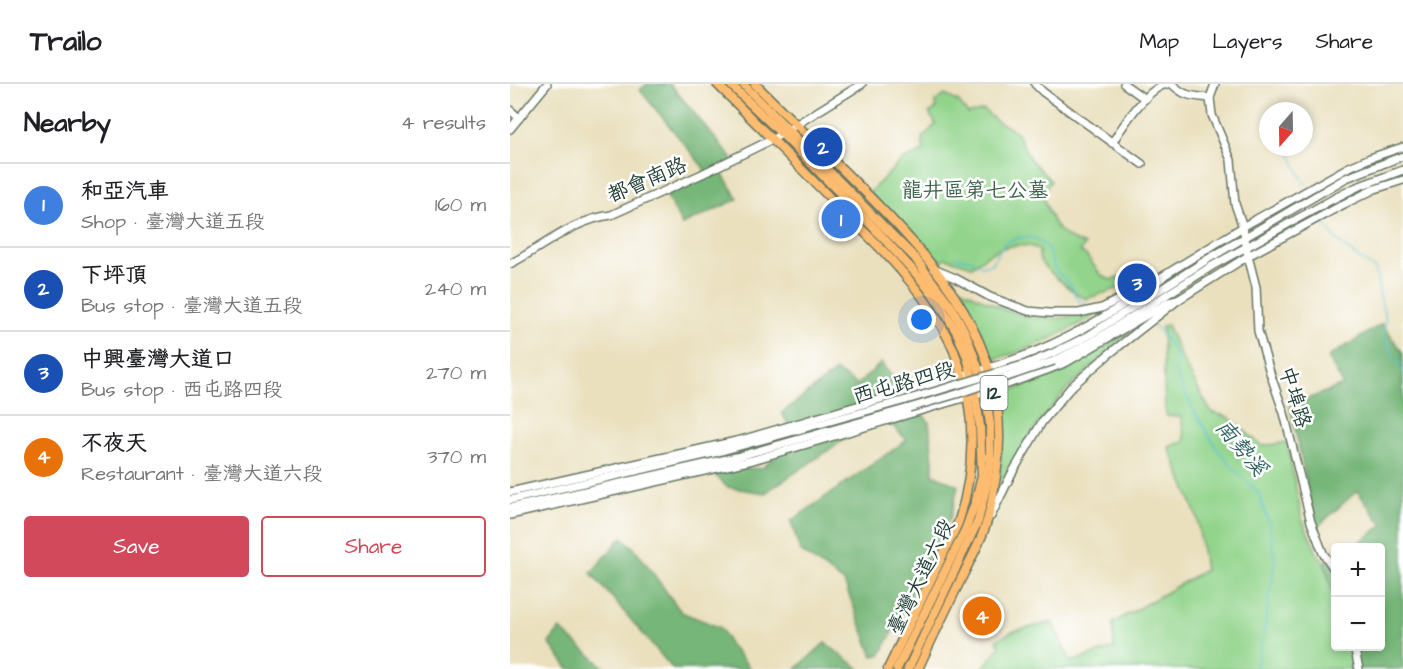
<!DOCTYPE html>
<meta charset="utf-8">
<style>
:root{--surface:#fff;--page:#f2f2f2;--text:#202124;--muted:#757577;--line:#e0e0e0;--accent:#d1495b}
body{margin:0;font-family:"Architects Daughter","LXGW WenKai TC",sans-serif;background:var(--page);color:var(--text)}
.controls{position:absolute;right:18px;bottom:18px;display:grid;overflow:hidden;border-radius:6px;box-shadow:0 3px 9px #0003}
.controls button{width:54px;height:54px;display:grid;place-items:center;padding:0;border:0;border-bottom:2px solid var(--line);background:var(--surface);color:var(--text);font:30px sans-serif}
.compass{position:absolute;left:749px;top:18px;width:54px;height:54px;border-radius:50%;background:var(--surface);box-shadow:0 3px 9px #0003;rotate:200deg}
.you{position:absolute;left:412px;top:236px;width:21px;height:21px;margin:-15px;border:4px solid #fff;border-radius:50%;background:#1a73e8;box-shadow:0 0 0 9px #1a73e833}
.badge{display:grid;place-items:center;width:39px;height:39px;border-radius:50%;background:var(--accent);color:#fff;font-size:20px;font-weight:700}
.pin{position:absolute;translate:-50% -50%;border:3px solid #fff;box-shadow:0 2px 6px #0006}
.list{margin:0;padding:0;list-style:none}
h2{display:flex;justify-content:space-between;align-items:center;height:78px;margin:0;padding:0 24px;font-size:26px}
h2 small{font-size:20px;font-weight:400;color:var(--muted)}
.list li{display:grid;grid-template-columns:39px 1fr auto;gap:18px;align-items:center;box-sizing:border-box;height:84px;padding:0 24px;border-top:2px solid var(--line)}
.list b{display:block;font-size:22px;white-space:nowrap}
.list p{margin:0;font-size:20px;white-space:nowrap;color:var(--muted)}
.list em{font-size:20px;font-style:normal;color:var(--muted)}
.actions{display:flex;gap:12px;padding:18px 24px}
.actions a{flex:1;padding:14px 0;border:2px solid var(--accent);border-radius:6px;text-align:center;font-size:21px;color:var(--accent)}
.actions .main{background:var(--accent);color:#fff}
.map{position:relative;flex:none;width:893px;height:585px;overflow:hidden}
header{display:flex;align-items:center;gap:36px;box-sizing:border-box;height:84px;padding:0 30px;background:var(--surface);border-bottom:2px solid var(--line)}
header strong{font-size:28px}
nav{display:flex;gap:33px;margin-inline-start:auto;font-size:21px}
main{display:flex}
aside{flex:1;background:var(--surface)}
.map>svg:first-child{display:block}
.green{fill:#93d48c;stroke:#598860;stroke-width:1.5}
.forest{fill:#76b678;stroke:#4a7a56;stroke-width:1.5}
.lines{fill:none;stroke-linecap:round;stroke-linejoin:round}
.stream{stroke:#53bdcf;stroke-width:1.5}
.minor-casing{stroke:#667664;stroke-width:10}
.major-casing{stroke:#667664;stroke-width:11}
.minor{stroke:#fff;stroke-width:7}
.major{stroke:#febc70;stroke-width:8}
.minor-bridge-casing{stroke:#667664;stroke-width:10;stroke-linecap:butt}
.minor-bridge{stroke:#fff;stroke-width:7}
.labels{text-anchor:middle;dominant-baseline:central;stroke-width:5;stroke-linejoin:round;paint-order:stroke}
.shield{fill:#fff;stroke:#627771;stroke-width:1.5}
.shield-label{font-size:20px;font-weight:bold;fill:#1f3d34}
.street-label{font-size:21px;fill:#1f3d34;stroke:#fff}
.park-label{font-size:21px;fill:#3c634a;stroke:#fff}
.water-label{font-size:22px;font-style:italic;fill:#2f6362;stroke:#fff}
</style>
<header>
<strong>Trailo</strong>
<nav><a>Map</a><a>Layers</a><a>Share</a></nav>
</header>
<main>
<aside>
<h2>Nearby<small>4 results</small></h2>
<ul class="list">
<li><span class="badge" style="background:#3f7fe0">1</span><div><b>和亞汽車</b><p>Shop · 臺灣大道五段</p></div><em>160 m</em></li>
<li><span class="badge" style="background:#1a4fb4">2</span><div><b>下坪頂</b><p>Bus stop · 臺灣大道五段</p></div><em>240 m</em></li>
<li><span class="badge" style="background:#1a4fb4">3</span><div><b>中興臺灣大道口</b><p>Bus stop · 西屯路四段</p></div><em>270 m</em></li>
<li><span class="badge" style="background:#e8710a">4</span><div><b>不夜天</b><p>Restaurant · 臺灣大道六段</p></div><em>370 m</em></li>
</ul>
<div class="actions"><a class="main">Save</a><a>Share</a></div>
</aside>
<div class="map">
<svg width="893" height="585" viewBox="0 0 893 585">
<rect width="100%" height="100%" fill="#fff"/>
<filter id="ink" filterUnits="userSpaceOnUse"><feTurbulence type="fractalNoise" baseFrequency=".0167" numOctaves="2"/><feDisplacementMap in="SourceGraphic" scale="12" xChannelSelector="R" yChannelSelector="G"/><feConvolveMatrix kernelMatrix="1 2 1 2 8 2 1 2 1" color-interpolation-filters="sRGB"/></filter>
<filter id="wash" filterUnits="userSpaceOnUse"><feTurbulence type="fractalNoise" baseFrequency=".008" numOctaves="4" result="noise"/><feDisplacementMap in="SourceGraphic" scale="24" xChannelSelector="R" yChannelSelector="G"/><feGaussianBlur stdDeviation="1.35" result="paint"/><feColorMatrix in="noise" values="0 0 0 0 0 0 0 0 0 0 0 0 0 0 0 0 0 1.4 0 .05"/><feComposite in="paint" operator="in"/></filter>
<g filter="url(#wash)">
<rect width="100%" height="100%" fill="#eae0be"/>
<!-- green -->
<g class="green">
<path d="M435,11L449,18L458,30L474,26L485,36L506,47L520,75L541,97L532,110C544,140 542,149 575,161L570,167L576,171L590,190L600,196L612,192L621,200L576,215C566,211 534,185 530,176C529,174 529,169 529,166C518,159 499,161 487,166C478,170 470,177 462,182L436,174L429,178L359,109L392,76L414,67L412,54L426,40L419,29L426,25L425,18Z"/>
<path d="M450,204L497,227L526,234H551L586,228L588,230C554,248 520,268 482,275L471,248L448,205Z"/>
<path d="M657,241L671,273L701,328L718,333L752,362L777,358L792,435L807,469L814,478L825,516L826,562L840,563L847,585H472L490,563L487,556L501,548L542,538L561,578L604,564L603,539L695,486L687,433L659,363L675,357L671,333L657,332L655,325L652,242Z"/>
<path d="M623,245L554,308L520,351L493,400L490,398L492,311L561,282L580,272Z"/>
</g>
<!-- forest -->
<g class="forest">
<path d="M137,0H160L225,78L211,88L228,115L172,141L156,110L194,95V84L130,6Z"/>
<path d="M872,240L893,269V585H847L840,563L870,562V464L843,463L873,441L847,407L806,444L780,322L833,301L818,273Z"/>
<path d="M371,279L419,338L423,377V390L448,402L441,432L371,570L363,572L334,498L290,467L281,437L397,356L371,331L255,409L217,403L206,392L204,381L228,385L252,384L286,355L272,329L326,287L347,301Z"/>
<path d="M112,453L126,466L171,528L211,544L220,561L241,585H163L81,489Z"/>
<path d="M825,473V516L814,478Z"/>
<path d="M50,545L96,585H59L39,559Z"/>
<path d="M315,559L350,585H286Z"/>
</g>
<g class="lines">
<!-- stream -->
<g class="stream">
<path d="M778,65L795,100"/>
<path d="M813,136C825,160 845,171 866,186L870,213L876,235L873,251L893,288"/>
<path d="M445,173L462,176L471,182L481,180L495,159L511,153L525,154L537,164L546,187L560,200L570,218L577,220"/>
<path d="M644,243L648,245L659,259L667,275L665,289L684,327L708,366L725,386L748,408L759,440L765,475L753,554L746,585"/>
</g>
</g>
</g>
<g filter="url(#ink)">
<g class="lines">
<defs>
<g id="minor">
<path d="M525,0L533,8L632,80"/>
<path d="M614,0L635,15"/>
<path d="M662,0C675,13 683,12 700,14"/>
<path d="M705,0L700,14L702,31L721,76L725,120L733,143L738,172L746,203L748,247L761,292L774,329L801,438L813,469L826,488"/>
<path d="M0,26L9,34"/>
<path d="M0,45L37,0"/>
<path d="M602,59C612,43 638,3 657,0"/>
<path d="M0,180C33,163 63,136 101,131L192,90L263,55L352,0"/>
<path d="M424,185L445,194L480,213L518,227L539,229H569L592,224L640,199"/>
<path d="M650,194L736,141L837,84L860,74L893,63"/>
<path d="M541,270L578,252L698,175L836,94L893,72"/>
<path d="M544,277L582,258L702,182L823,115L847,103L893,86"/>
<path d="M475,285C524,271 568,250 611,222C625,213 640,204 653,193"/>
<path d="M0,408L231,356L456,290"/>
<path d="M0,416L208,368L396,316"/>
<path d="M0,424L226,373L399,324"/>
<path d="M0,431L243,376L484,305L537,286L557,278L659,218L668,216"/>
<path d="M481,432L501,391L532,338L561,303L599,270L668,216L738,172L834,120L865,105L893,96"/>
<path d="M844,562L849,585"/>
</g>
<g id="major">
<path d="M207,0C247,40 287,80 326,120C349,143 373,165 393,189C414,213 438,247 448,278C467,330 465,388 448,439L378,585"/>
<path d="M220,0L272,50L365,145L410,194L429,219L447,249L457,273L463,296L470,342L472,392L466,416L456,444L387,585"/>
<path d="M233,0L405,174L442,224L456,250L469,286L475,307L480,340V377L477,399L468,437L398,585"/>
<path d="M245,0C278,33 312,65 345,98C429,181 506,266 486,392C483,410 481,429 474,446C469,461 460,476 453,491C438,522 422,554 408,585"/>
</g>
</defs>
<!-- minor casing -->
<use href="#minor" class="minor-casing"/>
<!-- major casing -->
<use href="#major" class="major-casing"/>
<!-- minor -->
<use href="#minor" class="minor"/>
<!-- major -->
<use href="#major" class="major"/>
<defs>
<g id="minor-bridge">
<path d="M396,316L516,280L541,270"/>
<path d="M399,324L447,310L544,277"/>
</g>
</defs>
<!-- minor-bridge casing -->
<use href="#minor-bridge" class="minor-bridge-casing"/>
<!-- minor-bridge -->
<use href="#minor-bridge" class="minor-bridge"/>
</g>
</g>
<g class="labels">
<!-- shield labels -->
<rect class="shield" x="470.5" y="292" width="27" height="34" rx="4.5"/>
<g class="shield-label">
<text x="484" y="309">12</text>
</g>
<!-- street labels -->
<g class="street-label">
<text transform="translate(137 96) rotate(-23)">都會南路</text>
<text transform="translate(394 299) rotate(-16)">西屯路四段</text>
<text transform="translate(785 313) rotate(73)">中埠路</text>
<text transform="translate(411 493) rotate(-64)">臺灣大道六段</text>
</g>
<!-- park labels -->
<g class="park-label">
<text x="465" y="106">龍井區第七公墓</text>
</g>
<!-- water labels -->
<g class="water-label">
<text transform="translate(731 364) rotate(50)">南勢溪</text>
</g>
</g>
</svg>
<div class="controls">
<button>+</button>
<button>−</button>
</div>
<svg class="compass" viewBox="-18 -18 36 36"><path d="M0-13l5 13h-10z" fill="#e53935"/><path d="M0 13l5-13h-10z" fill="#757577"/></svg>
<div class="you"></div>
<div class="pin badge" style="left:331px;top:135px;background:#3f7fe0">1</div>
<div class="pin badge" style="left:313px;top:63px;background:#1a4fb4">2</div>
<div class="pin badge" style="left:627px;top:199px;background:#1a4fb4">3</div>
<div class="pin badge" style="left:472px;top:532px;background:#e8710a">4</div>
</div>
</main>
